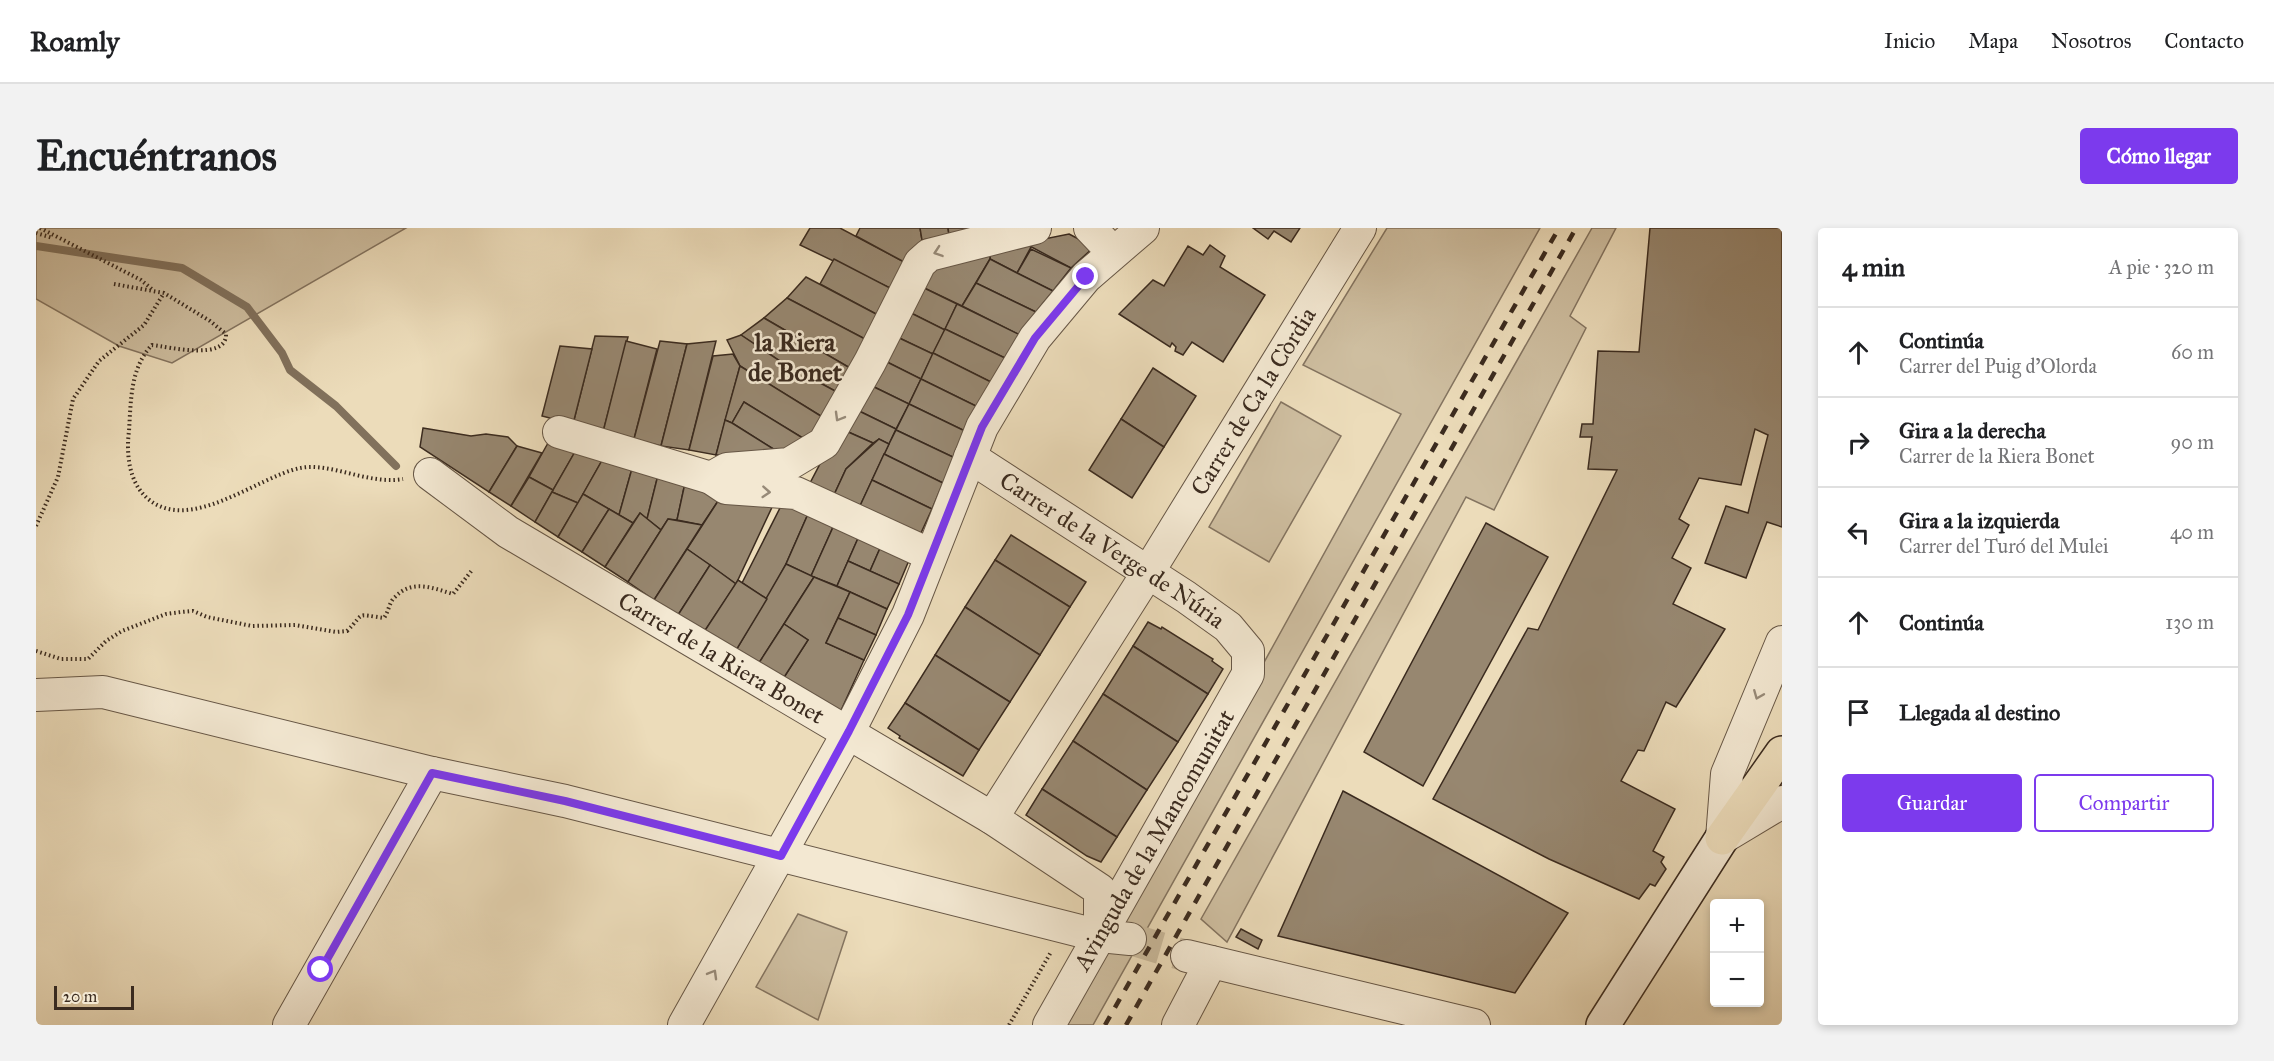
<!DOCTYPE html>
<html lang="es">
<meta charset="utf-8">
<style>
:root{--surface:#fff;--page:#f2f2f2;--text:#202124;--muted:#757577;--line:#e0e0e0;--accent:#7c3aed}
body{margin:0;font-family:"IM FELL Great Primer",serif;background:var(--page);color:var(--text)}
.controls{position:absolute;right:18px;bottom:18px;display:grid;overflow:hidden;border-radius:6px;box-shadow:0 3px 9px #0003}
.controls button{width:54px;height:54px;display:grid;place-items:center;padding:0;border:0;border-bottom:2px solid var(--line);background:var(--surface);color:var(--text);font:30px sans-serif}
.scale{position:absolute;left:18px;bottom:15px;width:80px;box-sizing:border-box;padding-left:6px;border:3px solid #3b2b1f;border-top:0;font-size:16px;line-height:21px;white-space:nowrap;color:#3b2b1f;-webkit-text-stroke:4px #f3e8d2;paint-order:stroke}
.stop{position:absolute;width:18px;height:18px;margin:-14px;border:4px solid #7c3aed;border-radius:50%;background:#fff}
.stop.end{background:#7c3aed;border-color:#fff;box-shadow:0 2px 6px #0008}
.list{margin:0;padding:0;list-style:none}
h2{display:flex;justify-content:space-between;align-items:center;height:78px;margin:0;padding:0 24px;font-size:26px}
h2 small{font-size:20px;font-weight:400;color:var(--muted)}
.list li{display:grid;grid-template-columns:39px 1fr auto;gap:18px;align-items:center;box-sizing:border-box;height:90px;padding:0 24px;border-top:2px solid var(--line)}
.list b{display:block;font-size:22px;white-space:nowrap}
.list p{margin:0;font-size:20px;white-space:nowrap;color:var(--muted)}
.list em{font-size:20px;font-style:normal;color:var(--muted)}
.actions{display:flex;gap:12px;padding:18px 24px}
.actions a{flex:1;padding:14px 0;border:2px solid var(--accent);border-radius:6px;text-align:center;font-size:21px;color:var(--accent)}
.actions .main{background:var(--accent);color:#fff}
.icon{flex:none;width:33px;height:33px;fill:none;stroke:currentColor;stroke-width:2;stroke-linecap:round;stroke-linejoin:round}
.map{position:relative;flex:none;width:1746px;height:797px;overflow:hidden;border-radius:6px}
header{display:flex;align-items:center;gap:36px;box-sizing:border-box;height:84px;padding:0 30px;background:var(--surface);border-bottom:2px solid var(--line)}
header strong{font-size:28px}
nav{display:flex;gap:33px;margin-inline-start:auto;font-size:21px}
.intro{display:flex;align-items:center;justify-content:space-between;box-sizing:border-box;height:144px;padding:0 36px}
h1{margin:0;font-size:42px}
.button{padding:15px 27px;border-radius:6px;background:var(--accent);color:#fff;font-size:21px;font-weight:700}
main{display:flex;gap:36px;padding:0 36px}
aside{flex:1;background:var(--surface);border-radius:6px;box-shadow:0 3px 9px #0003}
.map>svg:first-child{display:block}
.green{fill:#cebea0;stroke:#847460;stroke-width:1.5}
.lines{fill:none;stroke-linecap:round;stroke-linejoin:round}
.stream{stroke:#81715c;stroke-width:8}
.building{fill:#978770;stroke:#3b2b1f;stroke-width:1.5}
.street-tunnel{stroke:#c9b99b;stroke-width:32;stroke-dasharray:32 16;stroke-linecap:butt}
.street-casing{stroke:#675746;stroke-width:34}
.secondary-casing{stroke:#3b2b1f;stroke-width:36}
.primary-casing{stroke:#3b2b1f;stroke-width:36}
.path{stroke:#3b2b1f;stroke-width:4;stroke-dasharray:1.5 3;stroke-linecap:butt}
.street{stroke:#f3e8d2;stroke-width:32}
.secondary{stroke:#f3e8d2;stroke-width:33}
.primary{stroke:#ecdcba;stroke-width:33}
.rail{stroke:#3b2b1f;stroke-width:4.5;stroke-dasharray:10 10;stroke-linecap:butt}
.oneway{stroke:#978a78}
.route{stroke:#7c3aed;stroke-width:8}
.labels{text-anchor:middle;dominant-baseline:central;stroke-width:5;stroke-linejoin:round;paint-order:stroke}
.street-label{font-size:24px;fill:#3b2b1f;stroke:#f3e8d2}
.neighbourhood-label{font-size:26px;font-weight:bold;fill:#3b2b1f;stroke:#f3e8d2}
</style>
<header>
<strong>Roamly</strong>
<nav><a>Inicio</a><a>Mapa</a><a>Nosotros</a><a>Contacto</a></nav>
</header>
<div class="intro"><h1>Encuéntranos</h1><a class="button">Cómo llegar</a></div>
<main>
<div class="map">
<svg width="1746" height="797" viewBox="0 0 1746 797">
<rect width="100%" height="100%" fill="#ecdcba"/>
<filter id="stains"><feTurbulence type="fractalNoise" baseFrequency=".00333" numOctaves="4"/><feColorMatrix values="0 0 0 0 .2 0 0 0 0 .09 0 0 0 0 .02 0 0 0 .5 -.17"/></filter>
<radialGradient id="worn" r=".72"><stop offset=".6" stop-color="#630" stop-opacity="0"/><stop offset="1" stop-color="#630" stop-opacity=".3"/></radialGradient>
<!-- green -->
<g class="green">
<path d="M0,0H370L136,135L83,118L0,71Z"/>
<path d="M1351,0H1504L1057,797H1028L1365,186L1267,137Z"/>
<path d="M1556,0H1580L1534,88L1550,100L1458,282L1430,269L1191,714L1165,691Z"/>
<path d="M1245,174L1305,208L1233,334L1173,299Z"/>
<path d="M762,686L811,704L782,792L720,759Z"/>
</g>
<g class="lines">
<!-- stream -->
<path class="stream" d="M0,18L146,40L211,79L246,125L254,142L300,178L360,238"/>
</g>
<!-- building -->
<g class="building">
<path d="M774,0H804L870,35L856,61L764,17Z"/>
<path d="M824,0H884L886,12L870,35L820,8Z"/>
<path d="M884,0H912L913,7L886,12Z"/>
<path d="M912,0H940L913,7Z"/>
<path d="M1217,0H1264L1255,14L1238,3L1232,11Z"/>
<path d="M1614,0H1746V299L1731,294L1710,350L1669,335L1690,278L1712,285L1732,207L1719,201L1705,257L1663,250L1643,291L1653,297L1636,330L1655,340L1637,376L1689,401L1640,479L1630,474L1608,523L1602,522L1585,553L1639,581L1617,623L1628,629L1625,634L1630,641L1619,658L1614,656L1603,671L1513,631L1397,571L1492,400L1502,402L1581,242L1552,241L1556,209H1544L1546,196H1557L1562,123L1603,124Z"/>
<path d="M1033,6L1058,19L1035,40L988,15Z"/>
<path d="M988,15L995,19L981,45L954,31V22Z"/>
<path d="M1174,17L1189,28L1184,39L1229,67L1187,134L1156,114L1147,127L1139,123L1140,119L1136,115L1134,119L1083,86L1117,52L1128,58L1152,18L1167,27Z"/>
<path d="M995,21L1035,40L1017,63L981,45Z"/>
<path d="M954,22V31L926,78L884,58L897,33Z"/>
<path d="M798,31L856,61L842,87L784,56Z"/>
<path d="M954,31L981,45L1017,63L1000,84L940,55Z"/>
<path d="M770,49L842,87L829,111L751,70Z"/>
<path d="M940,55L1000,84L984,107L926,78Z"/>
<path d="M884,58L921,76L909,102L871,83Z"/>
<path d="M751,70L829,111L814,140L728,90Z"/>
<path d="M921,76L984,107L969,130L909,101Z"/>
<path d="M871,83L909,102L897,126L859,108Z"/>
<path d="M728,90L814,140L801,164L747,135L705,107Z"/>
<path d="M909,101L969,130L955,154L897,125Z"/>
<path d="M705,107L747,135L801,164L788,190L704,138L691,112Z"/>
<path d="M559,108L592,109L567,204L537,196Z"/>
<path d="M859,108L897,126L885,151L847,132Z"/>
<path d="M590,113L621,121L598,211L567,204Z"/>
<path d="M624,113L651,116L625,218L598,211Z"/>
<path d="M680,113L653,222L625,218L651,116Z"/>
<path d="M524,118L556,121L537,196L506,188Z"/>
<path d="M897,125L955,154L942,179L885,151Z"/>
<path d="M697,126L704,138L680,227L653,222L677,128Z"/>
<path d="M847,132L885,151L873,176L834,157Z"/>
<path d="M704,138L788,190L770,212L708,174L696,195L689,192Z"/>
<path d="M1117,140L1160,168L1128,219L1085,191Z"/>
<path d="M885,151L942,179L931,204L873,176Z"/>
<path d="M834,157L873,176L860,201L821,182Z"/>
<path d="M708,174L770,212L747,227L696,195Z"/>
<path d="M873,176L931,204L919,230L860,202Z"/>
<path d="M821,182L860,201L853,216L843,211L837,215L810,203Z"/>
<path d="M1085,191L1128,219L1096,270L1053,242Z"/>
<path d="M689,192L696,195L747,227H680Z"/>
<path d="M387,200L435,208L450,206L472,209L481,218L453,264L384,219Z"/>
<path d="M860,202L919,230L907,255L848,226Z"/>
<path d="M810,203L837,215L810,241L797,269L773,257L784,236Z"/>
<path d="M843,211L853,216L823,280L797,269L810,241Z"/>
<path d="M512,215L540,222L517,262L493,249Z"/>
<path d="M481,218L506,225L475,278L453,264Z"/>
<path d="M540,222L568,229L542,275L516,264Z"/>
<path d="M848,226L907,255L896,281L836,252Z"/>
<path d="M568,229L597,237L583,287L547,266Z"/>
<path d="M597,237L623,243L611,291L604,285L597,295L583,287Z"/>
<path d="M623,243L649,255L641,292L632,291L625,302L611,291Z"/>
<path d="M493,249L517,262L499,294L475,278Z"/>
<path d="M836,252L896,281L884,307L823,280Z"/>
<path d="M649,255L684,270L666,297L641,292Z"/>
<path d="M516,264L542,275L522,309L499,294Z"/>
<path d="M547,266L573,281L546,324L522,309Z"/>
<path d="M684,270L738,275L700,356L651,321Z"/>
<path d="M747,274L772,286L750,336L731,371L706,355Z"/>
<path d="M573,281L597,295L569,339L546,324Z"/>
<path d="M604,285L625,302L592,354L569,339Z"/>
<path d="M772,286L798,297L775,348L750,336Z"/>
<path d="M632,291L666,297L618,372L592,354Z"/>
<path d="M1450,295L1512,329L1387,558L1328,524Z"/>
<path d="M798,297L823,308L801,358L775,348Z"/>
<path d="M975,307L1050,354L1034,379L959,332Z"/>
<path d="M823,308L845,318L834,343L812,333Z"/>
<path d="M845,318L874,330L863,356L834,343Z"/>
<path d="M651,321L674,337L642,387L618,372Z"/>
<path d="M959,332L1034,379L1004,427L929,379Z"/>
<path d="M812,333L863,356L851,381L801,358Z"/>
<path d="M750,336L778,349L721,438L699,424Z"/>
<path d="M674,337L700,356L668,404L642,387Z"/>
<path d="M778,349L814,364L790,415L828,432L802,489L745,454L772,412L748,396Z"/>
<path d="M702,352L731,371L699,424L668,404Z"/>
<path d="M814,364L851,381L840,407L802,390Z"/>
<path d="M929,379L1004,427L974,474L899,427Z"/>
<path d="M802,390L840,407L828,432L790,415Z"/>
<path d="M1112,394L1125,401L1126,399L1177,431L1176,433L1187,441L1172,466L1097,418Z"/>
<path d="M748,396L772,412L745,454L721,438Z"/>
<path d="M1097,418L1172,466L1142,514L1067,466Z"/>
<path d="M899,427L974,474L943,522L869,475Z"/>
<path d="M1067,466L1142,514L1111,562L1037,513Z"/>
<path d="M869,475L943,522L927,548L863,510L864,508L852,500Z"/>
<path d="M1037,513L1111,562L1081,609L1006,561Z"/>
<path d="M1006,561L1081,609L1065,634L1051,628L990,587Z"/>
<path d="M1307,563L1532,685L1479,765L1242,708Z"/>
<path d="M1205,701L1226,712L1222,721L1200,709Z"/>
</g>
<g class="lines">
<!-- street-tunnel -->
<path class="street-tunnel" d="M1094,711L1151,728"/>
<defs>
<g id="street">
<path d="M1054,0L1076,23"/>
<path d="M523,204L675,250L690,260L760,265L895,327"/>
<path id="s1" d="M934,229L1150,369L1192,399L1212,423V446L1013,797"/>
<path id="s2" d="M394,246L472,304L956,590L1064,662V708"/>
<path d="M675,250L691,241L753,236L788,215L834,134L884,35L893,27L999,0"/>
<path d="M0,467L67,464L396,545L529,573L1064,708L1094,711"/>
<path id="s3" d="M956,590L1111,346L1324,0"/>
<path d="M1686,610L1691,546L1746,414"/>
<path d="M1686,610L1746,574"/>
<path d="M1151,728L1438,797"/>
<path d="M253,797L396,545"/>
<path d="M648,797L813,503L872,387L946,199L999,110L1050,49L1107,0"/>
<path d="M1142,797L1175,734"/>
</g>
<path id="secondary" d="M1567,797L1686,610"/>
<path id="primary" d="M1686,610L1746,525"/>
</defs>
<!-- street casing -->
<use href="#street" class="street-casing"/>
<!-- secondary casing -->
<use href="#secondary" class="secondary-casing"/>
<!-- primary casing -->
<use href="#primary" class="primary-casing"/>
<!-- path -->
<g class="path">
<path d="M4,0L105,52L117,62"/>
<path d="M0,5L17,10"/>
<path d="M78,56L128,65L174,93L190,106C191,133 133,119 116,117C94,140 95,173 93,203C90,226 93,254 111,270C153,307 221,249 264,240C295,234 332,257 367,251"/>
<path d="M0,298L22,249L37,171L63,133L108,97L128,65"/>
<path d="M0,423L25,431H52L70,413L86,403L130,386L145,384L157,383L171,389L216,398L259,397L300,404L311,403C330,384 318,386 348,390C353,383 353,374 359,369C376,351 397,360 417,366L437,341"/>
<path d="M973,797L1015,724"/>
</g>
<!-- street -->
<use href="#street" class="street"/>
<!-- secondary -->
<use href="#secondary" class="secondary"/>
<!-- primary -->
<use href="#primary" class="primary"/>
<!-- rail -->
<g class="rail">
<path d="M1069,797L1523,0"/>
<path d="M1090,797L1540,0"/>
</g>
</g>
<!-- one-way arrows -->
<defs><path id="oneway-chevron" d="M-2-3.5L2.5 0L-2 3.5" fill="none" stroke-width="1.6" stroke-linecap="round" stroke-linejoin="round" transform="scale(1.5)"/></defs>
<g class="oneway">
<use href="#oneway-chevron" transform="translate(902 24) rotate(161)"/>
<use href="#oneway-chevron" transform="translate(803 189) rotate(120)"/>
<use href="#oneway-chevron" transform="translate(730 264) rotate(4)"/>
<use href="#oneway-chevron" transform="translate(1722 467) rotate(112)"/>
<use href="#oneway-chevron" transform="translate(677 746) rotate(-60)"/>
</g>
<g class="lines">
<!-- route -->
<path class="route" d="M285,742L396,545L529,573L745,628L813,503L872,387L946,199L999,110L1050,49"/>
</g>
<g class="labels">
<!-- street labels -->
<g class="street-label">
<text stroke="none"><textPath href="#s3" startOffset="492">Carrer de Ca la Còrdia</textPath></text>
<text stroke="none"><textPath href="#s1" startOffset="170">Carrer de la Verge de Núria</textPath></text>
<text stroke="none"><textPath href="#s2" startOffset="345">Carrer de la Riera Bonet</textPath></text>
<text transform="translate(1118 612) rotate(-60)">Avinguda de la Mancomunitat</text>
</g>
<!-- neighbourhood labels -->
<g class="neighbourhood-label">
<text x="759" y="114">la Riera<tspan x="759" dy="30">de Bonet</tspan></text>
</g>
</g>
<rect width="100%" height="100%" filter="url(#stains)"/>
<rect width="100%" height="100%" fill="url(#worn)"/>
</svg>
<div class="controls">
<button>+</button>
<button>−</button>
</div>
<div class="scale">20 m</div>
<div class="stop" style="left:285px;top:742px"></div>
<div class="stop end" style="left:1050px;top:49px"></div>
</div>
<aside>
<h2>4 min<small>A pie · 320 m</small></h2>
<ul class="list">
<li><svg class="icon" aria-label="ahead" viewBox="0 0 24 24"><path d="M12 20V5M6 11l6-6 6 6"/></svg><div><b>Continúa</b><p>Carrer del Puig d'Olorda</p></div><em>60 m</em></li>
<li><svg class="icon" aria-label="right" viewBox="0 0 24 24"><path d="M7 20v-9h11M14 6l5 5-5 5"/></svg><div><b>Gira a la derecha</b><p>Carrer de la Riera Bonet</p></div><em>90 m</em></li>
<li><svg class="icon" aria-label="left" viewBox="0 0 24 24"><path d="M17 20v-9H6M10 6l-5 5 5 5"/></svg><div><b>Gira a la izquierda</b><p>Carrer del Turó del Mulei</p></div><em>40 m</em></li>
<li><svg class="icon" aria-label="ahead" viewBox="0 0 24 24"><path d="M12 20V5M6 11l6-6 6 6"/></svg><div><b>Continúa</b></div><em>130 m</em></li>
<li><svg class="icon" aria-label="arrive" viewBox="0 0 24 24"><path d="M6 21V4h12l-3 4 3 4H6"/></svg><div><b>Llegada al destino</b></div></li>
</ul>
<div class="actions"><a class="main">Guardar</a><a>Compartir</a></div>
</aside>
</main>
